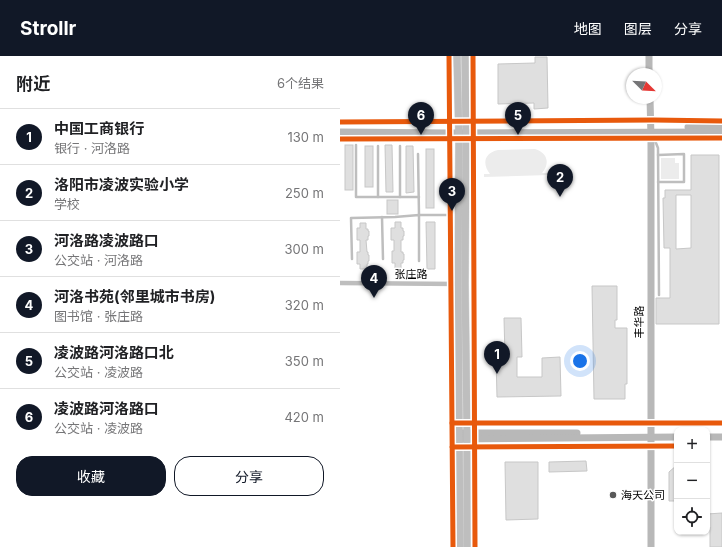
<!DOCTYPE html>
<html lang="zh">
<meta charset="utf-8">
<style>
:root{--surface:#fff;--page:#f6f6f6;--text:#202124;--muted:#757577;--line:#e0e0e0;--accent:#111827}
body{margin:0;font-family:Inter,"Noto Sans SC",sans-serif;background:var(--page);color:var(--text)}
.controls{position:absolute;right:12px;bottom:12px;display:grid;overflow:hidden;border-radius:8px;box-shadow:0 1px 3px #0004}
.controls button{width:36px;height:36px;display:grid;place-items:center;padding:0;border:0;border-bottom:1px solid var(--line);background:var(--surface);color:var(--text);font:20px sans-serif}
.compass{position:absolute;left:286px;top:12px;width:36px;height:36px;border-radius:50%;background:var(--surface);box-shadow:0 1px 3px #0004;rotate:114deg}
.you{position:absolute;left:240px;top:305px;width:14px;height:14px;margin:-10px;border:3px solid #fff;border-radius:50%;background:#1a73e8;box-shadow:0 0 0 6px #1a73e833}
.badge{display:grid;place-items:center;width:26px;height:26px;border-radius:50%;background:var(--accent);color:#fff;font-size:13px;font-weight:700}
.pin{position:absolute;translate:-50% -33px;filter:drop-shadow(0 1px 2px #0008)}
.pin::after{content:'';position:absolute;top:21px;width:14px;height:12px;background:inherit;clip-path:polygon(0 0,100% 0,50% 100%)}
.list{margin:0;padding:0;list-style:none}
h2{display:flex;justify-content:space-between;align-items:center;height:52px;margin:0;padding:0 16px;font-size:17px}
h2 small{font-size:13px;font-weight:400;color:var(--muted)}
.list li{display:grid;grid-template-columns:26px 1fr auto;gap:12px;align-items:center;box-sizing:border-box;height:56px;padding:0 16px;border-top:1px solid var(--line)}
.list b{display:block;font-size:15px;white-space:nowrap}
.list p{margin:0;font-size:13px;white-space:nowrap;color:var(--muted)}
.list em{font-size:13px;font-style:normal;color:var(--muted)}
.actions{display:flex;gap:8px;padding:12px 16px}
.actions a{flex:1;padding:9px 0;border:1px solid var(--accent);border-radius:16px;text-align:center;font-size:14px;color:var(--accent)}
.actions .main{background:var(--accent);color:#fff}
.icon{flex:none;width:22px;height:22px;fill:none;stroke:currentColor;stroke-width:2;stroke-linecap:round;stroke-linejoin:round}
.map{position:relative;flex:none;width:382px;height:491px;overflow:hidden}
header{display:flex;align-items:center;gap:24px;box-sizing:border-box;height:56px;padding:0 20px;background:var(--accent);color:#fff}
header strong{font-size:19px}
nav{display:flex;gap:22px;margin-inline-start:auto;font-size:14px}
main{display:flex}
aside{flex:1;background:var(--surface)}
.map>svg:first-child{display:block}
.green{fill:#ececec}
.building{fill:#dfdfdf;stroke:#c7c7c7;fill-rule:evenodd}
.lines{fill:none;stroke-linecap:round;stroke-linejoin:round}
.primary-casing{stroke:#dbdbdb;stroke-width:8}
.lane{stroke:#bebebe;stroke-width:2.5}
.street{stroke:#bebebe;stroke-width:4.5}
.secondary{stroke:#b8b8b8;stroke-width:7}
.primary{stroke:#bebebe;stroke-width:7}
.cycleway-casing{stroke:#fff;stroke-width:8}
.cycleway{stroke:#e8590c;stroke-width:5}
.poi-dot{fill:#595959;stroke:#fff;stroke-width:1.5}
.labels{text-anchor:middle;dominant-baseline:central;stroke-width:3;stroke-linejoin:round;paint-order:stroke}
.street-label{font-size:11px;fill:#000;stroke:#fff}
.poi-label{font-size:11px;fill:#000;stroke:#fff;text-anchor:start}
</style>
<header>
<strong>Strollr</strong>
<nav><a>地图</a><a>图层</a><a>分享</a></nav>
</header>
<main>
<aside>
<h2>附近<small>6个结果</small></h2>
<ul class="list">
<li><span class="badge">1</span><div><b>中国工商银行</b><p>银行 · 河洛路</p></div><em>130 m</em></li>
<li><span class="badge">2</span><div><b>洛阳市凌波实验小学</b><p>学校</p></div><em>250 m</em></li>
<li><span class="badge">3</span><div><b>河洛路凌波路口</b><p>公交站 · 河洛路</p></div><em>300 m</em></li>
<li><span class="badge">4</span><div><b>河洛书苑(邻里城市书房)</b><p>图书馆 · 张庄路</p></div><em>320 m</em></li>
<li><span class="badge">5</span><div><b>凌波路河洛路口北</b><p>公交站 · 凌波路</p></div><em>350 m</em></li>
<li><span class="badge">6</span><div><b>凌波路河洛路口</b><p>公交站 · 凌波路</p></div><em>420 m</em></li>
</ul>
<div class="actions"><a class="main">收藏</a><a>分享</a></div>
</aside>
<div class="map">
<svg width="382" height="491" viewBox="0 0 382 491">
<rect width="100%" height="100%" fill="#fff"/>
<!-- green -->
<g class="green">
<path d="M195,93C208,97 210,108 202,117H209V119L144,121V118H150C142,108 144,97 158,94Z"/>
<path d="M321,102H335V107H339V123H321Z"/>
</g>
<!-- building -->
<g class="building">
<path d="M195,1H207L208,52L194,53V47L158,48V8L195,7Z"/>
<rect x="5" y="89" width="8" height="45"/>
<path d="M45,89H52L53,136H46Z"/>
<rect x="25" y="90" width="8" height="41"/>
<path d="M66,90H73L74,136L66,137Z"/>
<rect x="86" y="93" width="8" height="59"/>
<path d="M351,99H379V268H316V242H330V192H324L323,142H325V134H351ZM336,139H351V192L336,193Z"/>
<rect x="47" y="144" width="11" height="14"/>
<path d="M55,166H61V172H63V175H64V180H63V184H61V196H63V198H64V204H63V207H61V212H55V207H52V195H54V184H51V172H55Z"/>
<path d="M86,166H95V213H87Z"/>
<path d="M20,167H26V173H28V175H29V180H28V184H26L27,196H28V199H29V205H28V208H27V213H20V208H17V196H20V184H17V172H20Z"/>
<path d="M252,230H277V264H275V272H287V328H285V343H254Z"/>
<path d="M164,262H181L182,301H177V321H202V302L220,301L221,340L157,341L156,301H165Z"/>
<path d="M246,405L247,415L209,416V406Z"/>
<path d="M165,406H198V463L166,464Z"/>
<path d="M337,409V445H329V416Z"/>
<path d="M382,457V491H370V471L367,472V458Z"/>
</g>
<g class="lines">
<defs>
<g id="primary">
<path d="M117,0L119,83L118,228L120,491"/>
<path d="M125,0L126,83L125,228L127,377V491"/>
</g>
</defs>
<!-- primary casing -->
<use href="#primary" class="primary-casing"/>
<!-- lane -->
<g class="lane">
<path d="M314,82L318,92L319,239"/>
<path d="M16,89V141H79"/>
<path d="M38,90V141"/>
<path d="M60,90V141"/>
<path d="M78,98L79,159H111"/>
<path d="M318,99L344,98V126H318"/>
<path d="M42,161L43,203"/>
<path d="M12,203L11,162L55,161L79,159V205"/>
</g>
<!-- street -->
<path class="street" d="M0,227L118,228"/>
<!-- secondary -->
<g class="secondary">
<path d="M309,0V18"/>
<path d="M310,42L311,82V491"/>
<path d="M348,71H382"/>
<path d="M0,76L110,77L382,76"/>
<path d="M120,377H237"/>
<path d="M367,381H382"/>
<path d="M122,383L337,381"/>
</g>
<!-- primary -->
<use href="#primary" class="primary"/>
<defs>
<g id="cycleway">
<path d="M109,0L113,491"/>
<path d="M133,0L135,491"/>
<path d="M0,66L314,64L382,65"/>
<path d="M0,83L382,82"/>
<path d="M112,367H382"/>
<path d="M112,391L337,390"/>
</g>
</defs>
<!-- cycleway casing -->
<use href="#cycleway" class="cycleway-casing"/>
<!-- cycleway -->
<use href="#cycleway" class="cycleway"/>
</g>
<!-- markers -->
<circle class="poi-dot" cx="273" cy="439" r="4"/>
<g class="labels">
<!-- street labels -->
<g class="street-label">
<text x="71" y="218">张庄路</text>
<text transform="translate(299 266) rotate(-90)">丰华路</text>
</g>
<!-- poi labels -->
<g class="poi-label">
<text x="281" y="439">海天公司</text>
</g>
</g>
</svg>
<div class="controls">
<button>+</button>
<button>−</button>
<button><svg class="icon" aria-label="locate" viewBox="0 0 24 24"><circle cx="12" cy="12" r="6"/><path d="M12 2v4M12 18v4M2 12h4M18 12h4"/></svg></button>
</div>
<svg class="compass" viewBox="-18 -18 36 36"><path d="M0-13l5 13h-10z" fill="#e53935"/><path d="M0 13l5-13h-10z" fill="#757577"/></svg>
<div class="you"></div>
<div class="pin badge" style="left:157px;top:318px">1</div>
<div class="pin badge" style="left:220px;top:141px">2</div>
<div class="pin badge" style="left:112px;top:155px">3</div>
<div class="pin badge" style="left:34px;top:242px">4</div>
<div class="pin badge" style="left:178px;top:79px">5</div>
<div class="pin badge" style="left:81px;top:79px">6</div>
</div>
</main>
